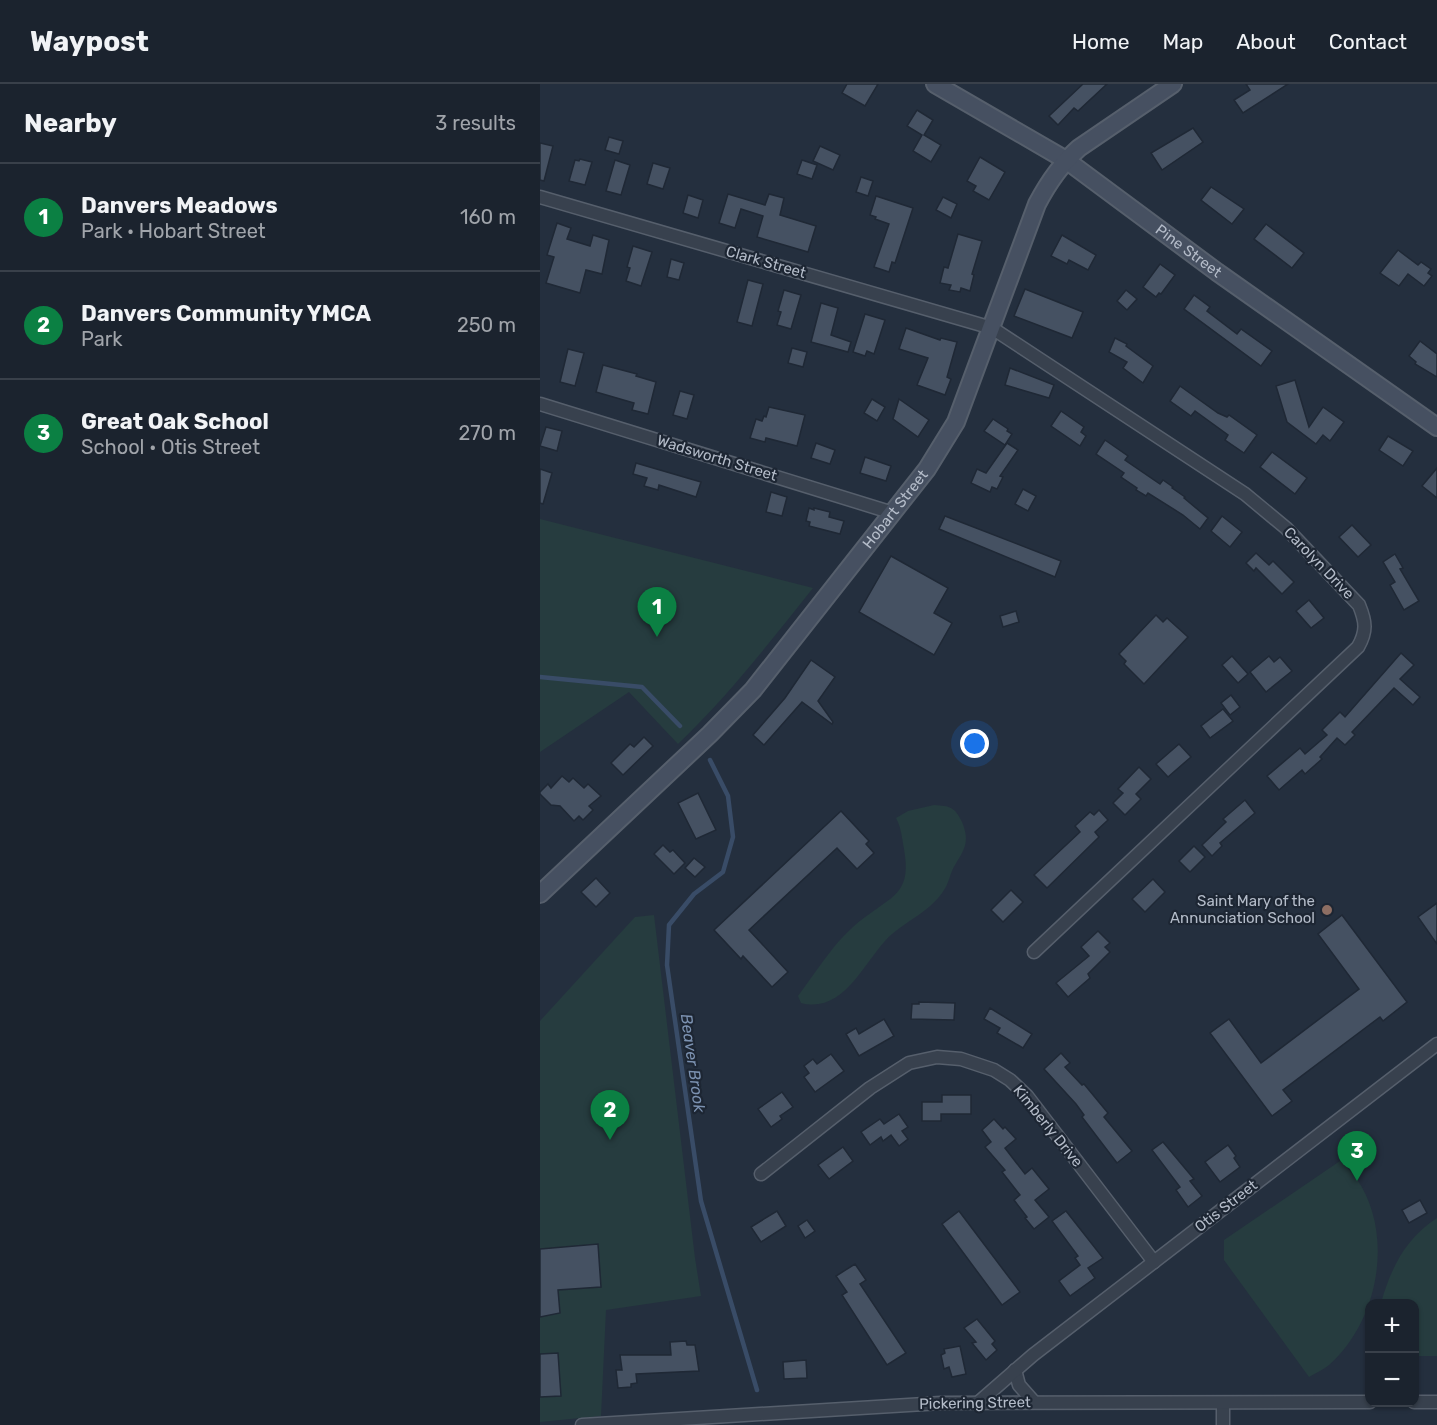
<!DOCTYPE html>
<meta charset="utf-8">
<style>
:root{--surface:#1b232e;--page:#282f3a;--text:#f1f3f6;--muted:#a0a4aa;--line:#39404a;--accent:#0b8043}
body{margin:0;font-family:Rubik,sans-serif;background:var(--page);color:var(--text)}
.controls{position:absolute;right:18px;bottom:18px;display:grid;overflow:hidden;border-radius:12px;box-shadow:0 2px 4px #0004}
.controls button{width:54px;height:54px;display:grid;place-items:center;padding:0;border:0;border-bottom:2px solid var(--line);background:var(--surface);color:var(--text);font:30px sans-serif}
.you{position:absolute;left:435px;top:660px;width:21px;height:21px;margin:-15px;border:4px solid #fff;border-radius:50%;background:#1a73e8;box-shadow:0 0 0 9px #1a73e833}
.badge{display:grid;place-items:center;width:39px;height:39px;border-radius:50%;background:var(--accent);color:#fff;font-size:20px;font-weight:700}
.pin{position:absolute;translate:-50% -50px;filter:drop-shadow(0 2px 3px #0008)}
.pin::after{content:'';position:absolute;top:32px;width:21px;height:18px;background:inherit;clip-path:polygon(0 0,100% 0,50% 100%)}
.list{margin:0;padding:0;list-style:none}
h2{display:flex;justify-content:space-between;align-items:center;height:78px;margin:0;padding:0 24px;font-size:26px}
h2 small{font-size:20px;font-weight:400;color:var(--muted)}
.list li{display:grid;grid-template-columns:39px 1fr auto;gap:18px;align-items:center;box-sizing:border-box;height:108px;padding:0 24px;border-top:2px solid var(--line)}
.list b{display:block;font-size:22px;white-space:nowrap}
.list p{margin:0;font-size:20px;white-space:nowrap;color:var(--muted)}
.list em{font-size:20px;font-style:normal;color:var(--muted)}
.map{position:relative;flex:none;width:897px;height:1341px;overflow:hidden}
header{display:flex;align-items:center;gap:36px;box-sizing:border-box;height:84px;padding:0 30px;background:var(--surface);border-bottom:2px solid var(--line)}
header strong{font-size:28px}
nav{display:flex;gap:33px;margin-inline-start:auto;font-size:21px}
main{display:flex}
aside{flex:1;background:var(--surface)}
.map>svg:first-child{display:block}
.green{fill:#263c3f}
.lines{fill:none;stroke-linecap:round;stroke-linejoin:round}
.stream{stroke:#394c67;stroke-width:4.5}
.building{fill:#455162;stroke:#1f2835;stroke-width:1.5}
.street-casing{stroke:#565f6c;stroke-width:15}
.secondary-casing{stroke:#565f6c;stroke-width:20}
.street{stroke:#38414e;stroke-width:12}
.secondary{stroke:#465061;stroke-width:16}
.education-dot{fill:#8d6e63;stroke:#1d2633;stroke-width:2}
.labels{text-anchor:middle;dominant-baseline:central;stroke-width:4.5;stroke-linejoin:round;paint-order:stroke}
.street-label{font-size:15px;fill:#b4bcc9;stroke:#1d2633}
.poi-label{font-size:15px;fill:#b4bcc9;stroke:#1d2633;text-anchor:end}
.water-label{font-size:16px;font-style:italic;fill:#7c92b1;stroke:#1d2633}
</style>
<header>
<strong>Waypost</strong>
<nav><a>Home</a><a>Map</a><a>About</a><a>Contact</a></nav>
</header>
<main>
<aside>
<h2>Nearby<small>3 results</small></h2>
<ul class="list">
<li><span class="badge">1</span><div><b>Danvers Meadows</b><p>Park · Hobart Street</p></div><em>160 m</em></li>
<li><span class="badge">2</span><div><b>Danvers Community YMCA</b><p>Park</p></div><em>250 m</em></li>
<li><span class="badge">3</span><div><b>Great Oak School</b><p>School · Otis Street</p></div><em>270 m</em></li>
</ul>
</aside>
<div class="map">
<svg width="897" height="1341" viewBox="0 0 897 1341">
<rect width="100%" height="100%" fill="#242f3e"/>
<!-- green -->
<g class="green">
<path d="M0,435L273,504C230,558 188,612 138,660L89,608L0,668Z"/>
<path d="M394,721C410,722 415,723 422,738C430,757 425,765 415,781C410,789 409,799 404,806C390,829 362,838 345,857C323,881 302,930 261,919L258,912C270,896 281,879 294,863C303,852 316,839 328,831C357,810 371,806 364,765C362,754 361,743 356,734L368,727Z"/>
<path d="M114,831L155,1174L161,1212L66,1226L61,1332L0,1338V937L95,833Z"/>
<path d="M800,1077C805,1082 812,1088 816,1094C855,1149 839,1237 789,1281C783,1286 775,1289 769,1293L684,1176V1156Z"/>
<path d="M897,1134V1272H875L874,1220L841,1219C851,1184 865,1155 897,1134Z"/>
</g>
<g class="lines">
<!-- stream -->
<g class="stream">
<path d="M0,593L102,603L140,642"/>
<path d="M170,676L188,712L193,753L183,788L154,810L129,841L127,881L161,1117L217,1306"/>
</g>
</g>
<!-- building -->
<g class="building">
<path d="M307,0H338L325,22L302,9Z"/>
<path d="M543,0H567L538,27L534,24L518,41L509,32Z"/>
<path d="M706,0H748L703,29L694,16L710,6Z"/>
<path d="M377,26L393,36L384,51L401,61L391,78L373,67L382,51L367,42Z"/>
<path d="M653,44L663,58L622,86L611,69Z"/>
<path d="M69,53L83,57L79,70L65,66Z"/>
<path d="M0,59L13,62L4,97L0,96Z"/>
<path d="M280,62L300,71L293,86L273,77Z"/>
<path d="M440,73L465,88L449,116L433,107L436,102L427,97Z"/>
<path d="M40,75L52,78L45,101L29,97L35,76L39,77Z"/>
<path d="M75,76L90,81L81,111L66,107Z"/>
<path d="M262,76L277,81L272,95L257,90Z"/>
<path d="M113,79L130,84L123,105L107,100Z"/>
<path d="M321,93L333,97L328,112L316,108Z"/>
<path d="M671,103L704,125L692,140L661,116Z"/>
<path d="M188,110L225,121L229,110L244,114L240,131L276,142L268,168L217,153L223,132L201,125L195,144L179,139Z"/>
<path d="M148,111L163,116L158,134L143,129Z"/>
<path d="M336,112L373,124L355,179L352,178L349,188L334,183L349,140L335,135L336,133L330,131Z"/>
<path d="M403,113L417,120L411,134L396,126Z"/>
<path d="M17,139L31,144L27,155L50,162L53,151L69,156L62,190L46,186L40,209L6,199L14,173L7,171Z"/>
<path d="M726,140L764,169L752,184L714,155Z"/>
<path d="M418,150L442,157L432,190L434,191L430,207L421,204L420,208L409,206L411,201L400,199L404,183L408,184Z"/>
<path d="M522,151L556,171L548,186L529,176L527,180L511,172Z"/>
<path d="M93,162L112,168L101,202L86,197L90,184L87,183Z"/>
<path d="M858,166L878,181L881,178L891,185L888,189L892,192L884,202L868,190L859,202L840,189Z"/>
<path d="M131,175L144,179L139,196L127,193Z"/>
<path d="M620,180L635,191L621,210L619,209L616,213L603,203Z"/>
<path d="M208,196L223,200L212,242L197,238Z"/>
<path d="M485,205L543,228L532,254L474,232Z"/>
<path d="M244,206L261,211L251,245L237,241L241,228L238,227Z"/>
<path d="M586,206L597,215L587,226L577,217Z"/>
<path d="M654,211L670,223L667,227L697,250L701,245L732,267L721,282L644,225Z"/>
<path d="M281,219L298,224L291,251L311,258L308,268L271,258Z"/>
<path d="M325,230L345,236L334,270L327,267L325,272L313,268Z"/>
<path d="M366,244L400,256L401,254L417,258L407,293L411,295L405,311L377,301L388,274L359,265Z"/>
<path d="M575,254L587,260L586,262L613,282L603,299L583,284L587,278L569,268Z"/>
<path d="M880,257L897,270V293L875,280L876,278L869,272Z"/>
<path d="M252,264L267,268L263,283L248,279Z"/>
<path d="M28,265L44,269L35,302L20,298Z"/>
<path d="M63,281L97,290L96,292L116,298L108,330L92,326L94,319L56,308Z"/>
<path d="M470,284L514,301L509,314L465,301Z"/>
<path d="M755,296L769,343L783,323L804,338L790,357L783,351L776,360L747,338L736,302Z"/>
<path d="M640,302L678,329L687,333L689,331L717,351L704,369L685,356L688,351L655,327L651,332L630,317Z"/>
<path d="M140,307L154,311L147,335L133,331Z"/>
<path d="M332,315L345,323L337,337L324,329Z"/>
<path d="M359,315L389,336L378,353L353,335Z"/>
<path d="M229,323L265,331L257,362L226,354L225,358L210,354L216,335L222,337L224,332L226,333Z"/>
<path d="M521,327L544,343L541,348L546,352L540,362L511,342Z"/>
<path d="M453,335L468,345L467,347L472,350L465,361L444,347Z"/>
<path d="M6,343L22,347L17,367L0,362Z"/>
<path d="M848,352L873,367L863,382L839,366Z"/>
<path d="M565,356L588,372L585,376L620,400L623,396L633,403L632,404L645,413L644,414L668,434L660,445L643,431L608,409L606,412L596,406L597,404L581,393L584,389L556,370Z"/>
<path d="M276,359L295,366L290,380L271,374Z"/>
<path d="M467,359L478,366L460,392L463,393L457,405L452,403L450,408L431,399L437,385L446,389Z"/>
<path d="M732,368L767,394L755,410L720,383Z"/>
<path d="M325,373L351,382L346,397L320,389Z"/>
<path d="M96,379L161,398L156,413L119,401L118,406L104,402L107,394L93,390Z"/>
<path d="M897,384V414L882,402Z"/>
<path d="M0,385L12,389L3,420L0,419Z"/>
<path d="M483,405L496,412L488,427L475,420Z"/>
<path d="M231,408L247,413L242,432L226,428Z"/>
<path d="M269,424L274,426V424L290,428L289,433L304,437L300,450L269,442L270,438L266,437Z"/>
<path d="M405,432L521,477L515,493L399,445Z"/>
<path d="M682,432L702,448L690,463L671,447Z"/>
<path d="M812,441L831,461L818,473L799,453Z"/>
<path d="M716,469L729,481L733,477L754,498L742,510L716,484L714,487L706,479Z"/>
<path d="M855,470L863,484L860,485L879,517L864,526L850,501L855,498L843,478Z"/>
<path d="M351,472L408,504L394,529L412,539L394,571L319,528Z"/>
<path d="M769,516L784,534L771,544L756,527Z"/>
<path d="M476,527L479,538L463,543L460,532Z"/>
<path d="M616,531L623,538L627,534L648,553L604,600L584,580L586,577L579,570Z"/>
<path d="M861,569L874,581L860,595L880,613L873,621L854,604L812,648L815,651L805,661L797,654L780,673L782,675L765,690L762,686L739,706L727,692L760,664L765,670L787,651L782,646L800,628L805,633Z"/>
<path d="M692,572L708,590L698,599L682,581Z"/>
<path d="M729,572L734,578L740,573L752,587L726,608L710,588Z"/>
<path d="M271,576L295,593L278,617L293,638L292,640L262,618L224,661L213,651L245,614Z"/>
<path d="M691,611L700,623L690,631L681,619Z"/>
<path d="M683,625L693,637L670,654L661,642Z"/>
<path d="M104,653L113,662L83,691L71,679L90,660L94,663Z"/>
<path d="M639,660L651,673L628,693L616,680Z"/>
<path d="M599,683L611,695L596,710L601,715L585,731L573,719L583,709L578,705Z"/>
<path d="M22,692L29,698L33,694L44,704L48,700L61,712L49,722L53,726L43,736L39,732L34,737L20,722L11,721L0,710V708L8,700L11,704Z"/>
<path d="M158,709L176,746L156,755L138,719Z"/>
<path d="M705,716L715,729L680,759L682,762L672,772L662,761L686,738L683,735Z"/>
<path d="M559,726L568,736L555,748L559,753L507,804L494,791L540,748L535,742L550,728L554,731Z"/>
<path d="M301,727L329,757L326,760L334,769L317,785L297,764L209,846L248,888L232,903L203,872L201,875L174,846Z"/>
<path d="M123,761L130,768L133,766L145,779L134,790L114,770Z"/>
<path d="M654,762L665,773L650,788L639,777Z"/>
<path d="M154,774L165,783L155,793L145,784Z"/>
<path d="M56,794L70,809L56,823L41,808Z"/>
<path d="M613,795L625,808L605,828L592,815Z"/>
<path d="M471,806L483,818L463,838L451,826Z"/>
<path d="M897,819V860L878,833Z"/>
<path d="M802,831L867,918L843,937L840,933L743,1006L752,1017L732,1032L670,949L689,935L721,979L819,905L778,850Z"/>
<path d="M558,847L570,859L565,863L570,868L548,890L550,894L528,913L516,899L549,872L541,863Z"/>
<path d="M379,918L415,919L414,936L371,935L372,920H379Z"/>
<path d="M450,924L492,950L483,964L457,949L460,944L444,935Z"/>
<path d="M344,935L354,952L319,972L306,950L316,944L319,950Z"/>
<path d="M521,969L530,979L525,983L542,1001L544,1000L568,1029L564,1033L592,1067L577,1079L542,1033L544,1031L536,1020L504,985Z"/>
<path d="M291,970L304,987L275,1008L264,993L269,989L264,982L273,975L277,980Z"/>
<path d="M242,1008L253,1023L240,1032L242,1035L231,1043L218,1025Z"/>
<path d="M402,1011H431V1030H401V1037H382V1018H402Z"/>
<path d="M359,1030L368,1043L362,1047L368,1055L359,1062L351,1051L343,1057L341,1053L330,1061L321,1048L340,1035L344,1040Z"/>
<path d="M454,1035L463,1045L465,1043L476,1055L465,1064L485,1090L492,1084L509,1105L495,1116L509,1133L494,1145L485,1134L487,1133L474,1116L480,1111L462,1088L465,1086L445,1063L451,1058L442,1046Z"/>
<path d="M623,1058L654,1095L650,1097L662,1112L648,1123L636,1106L640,1103L612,1066Z"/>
<path d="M688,1061L696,1072L694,1074L700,1083L680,1098L665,1078Z"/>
<path d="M303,1063L313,1077L289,1095L278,1081Z"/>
<path d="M880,1116L887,1129L869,1139L862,1126Z"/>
<path d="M237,1127L246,1142L221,1158L211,1143Z"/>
<path d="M419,1127L480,1208L462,1221L402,1140Z"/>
<path d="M526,1127L563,1174L548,1184L555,1194L530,1212L519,1197L540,1181L535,1174L538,1172L512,1137Z"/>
<path d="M267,1136L275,1147L265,1154L258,1142Z"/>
<path d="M58,1160L61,1203L18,1206L20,1229L0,1233V1165Z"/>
<path d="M315,1180L326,1196L320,1200L366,1269L347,1281L302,1211L307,1208L296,1192Z"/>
<path d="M437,1235L455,1257L452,1260L457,1266L446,1276L432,1259L436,1258L424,1244Z"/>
<path d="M146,1257L147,1261H155L159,1287L96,1290L97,1299L91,1300V1303L78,1304L76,1286H82L80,1271H131L130,1258Z"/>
<path d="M420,1262L426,1290L412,1293L409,1283L404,1285L401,1271L405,1269L404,1265Z"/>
<path d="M18,1269L21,1312L0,1313V1270Z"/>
<path d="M266,1276L267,1294L244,1295L243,1278Z"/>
</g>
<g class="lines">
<defs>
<g id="street">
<path d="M0,113L452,244L705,410L746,444L819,521C826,538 827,547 818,563L494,868"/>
<path d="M0,320L353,429"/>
<path d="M221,1090L330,1004L369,979L397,973L421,975L454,986L470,996L487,1012L614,1178"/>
<path d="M475,1286L479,1301L494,1318"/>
<path d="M439,1318L493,1271L897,960"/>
<path d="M874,1318H897"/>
<path d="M683,1319V1341"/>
<path d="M42,1341L401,1319L830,1318"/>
</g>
<g id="secondary">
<path id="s1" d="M395,0L526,76L677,188L897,343"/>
<path id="s2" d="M0,810L170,650L213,606L387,385L416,338L497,120C508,99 521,80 539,64L633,0"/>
</g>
</defs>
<!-- street casing -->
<use href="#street" class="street-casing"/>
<!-- secondary casing -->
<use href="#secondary" class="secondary-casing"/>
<!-- street -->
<use href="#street" class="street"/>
<!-- secondary -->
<use href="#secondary" class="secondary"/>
</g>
<!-- markers -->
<circle class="education-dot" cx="787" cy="826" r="6"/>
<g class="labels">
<!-- street labels -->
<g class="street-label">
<text stroke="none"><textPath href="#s1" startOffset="304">Pine Street</textPath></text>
<text transform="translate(226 178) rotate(16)">Clark Street</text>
<text transform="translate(177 374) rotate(17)">Wadsworth Street</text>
<text stroke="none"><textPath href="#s2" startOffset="525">Hobart Street</textPath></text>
<text transform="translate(779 479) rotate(46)">Carolyn Drive</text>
<text transform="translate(508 1042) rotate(51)">Kimberly Drive</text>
<text transform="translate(686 1122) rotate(-38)">Otis Street</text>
<text transform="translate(435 1319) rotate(-1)">Pickering Street</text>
</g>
<!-- poi labels -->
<g class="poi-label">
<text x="775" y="817">Saint Mary of the<tspan x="775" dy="17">Annunciation School</tspan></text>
</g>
<!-- water labels -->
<g class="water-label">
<text transform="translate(153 979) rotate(82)">Beaver Brook</text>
</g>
</g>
</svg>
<div class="controls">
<button>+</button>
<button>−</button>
</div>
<div class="you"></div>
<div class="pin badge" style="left:117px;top:553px">1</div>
<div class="pin badge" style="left:70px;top:1056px">2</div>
<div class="pin badge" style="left:817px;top:1097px">3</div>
</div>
</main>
